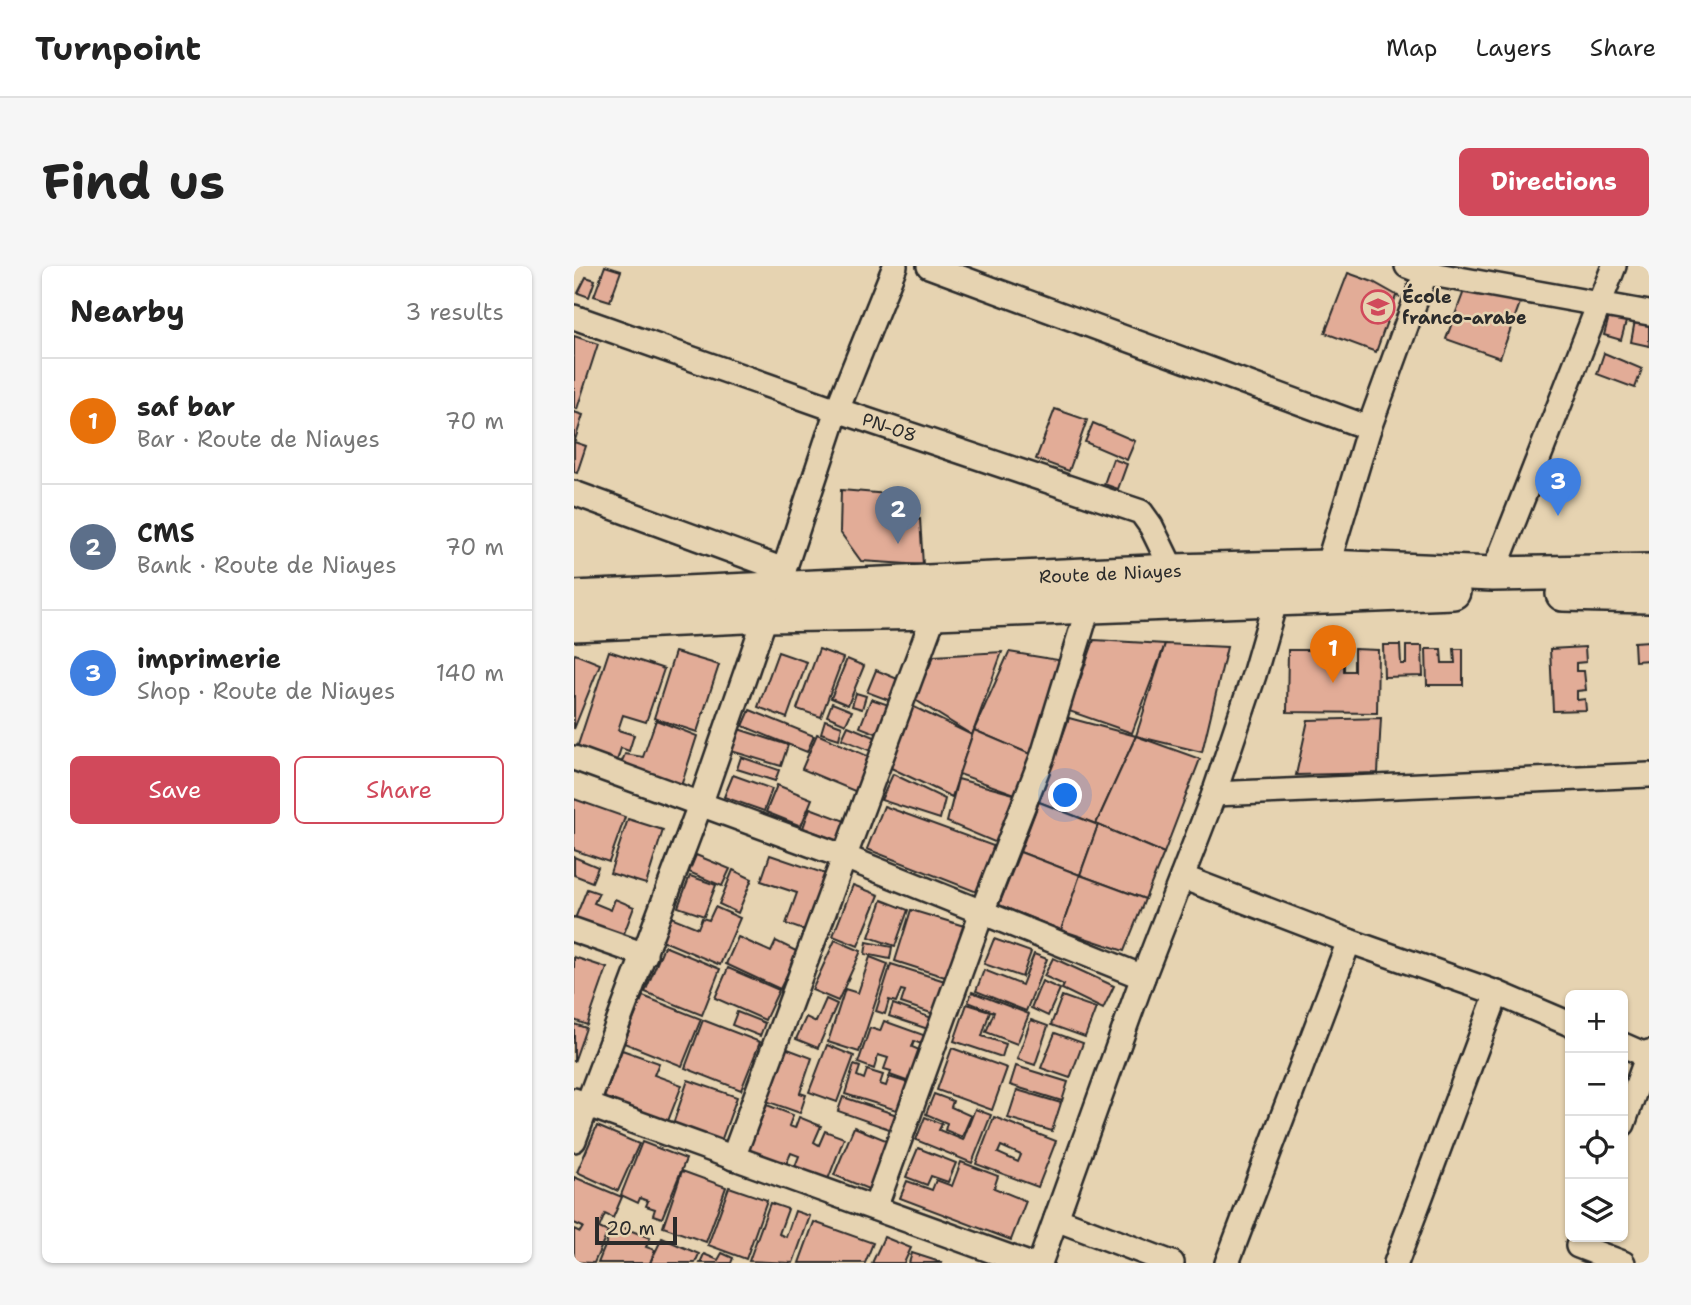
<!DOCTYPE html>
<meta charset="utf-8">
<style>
:root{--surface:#fff;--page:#f6f6f6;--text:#222;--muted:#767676;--line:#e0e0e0;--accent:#d1495b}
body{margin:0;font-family:"Shantell Sans",sans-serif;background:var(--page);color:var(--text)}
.controls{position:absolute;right:21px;bottom:21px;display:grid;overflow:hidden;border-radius:10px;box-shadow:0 2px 5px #0004}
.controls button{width:63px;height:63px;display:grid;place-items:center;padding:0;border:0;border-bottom:2px solid var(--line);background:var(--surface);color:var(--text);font:35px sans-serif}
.scale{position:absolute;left:21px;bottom:18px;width:82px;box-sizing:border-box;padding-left:7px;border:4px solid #2b2b2b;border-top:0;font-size:19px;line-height:24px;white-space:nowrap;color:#2b2b2b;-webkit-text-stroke:5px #e6d3b1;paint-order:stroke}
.you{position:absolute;left:492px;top:530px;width:24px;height:24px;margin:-18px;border:5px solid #fff;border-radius:50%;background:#1a73e8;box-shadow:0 0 0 10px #1a73e833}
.badge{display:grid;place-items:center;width:46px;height:46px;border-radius:50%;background:var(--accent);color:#fff;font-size:23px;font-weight:700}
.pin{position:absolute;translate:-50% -58px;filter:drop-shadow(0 2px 4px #0008)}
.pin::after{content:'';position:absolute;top:37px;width:24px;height:21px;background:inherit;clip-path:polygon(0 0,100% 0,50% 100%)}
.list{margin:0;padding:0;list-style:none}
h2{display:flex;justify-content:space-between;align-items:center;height:91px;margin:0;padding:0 28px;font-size:30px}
h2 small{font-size:23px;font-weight:400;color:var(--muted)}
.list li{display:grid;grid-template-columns:46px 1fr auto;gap:21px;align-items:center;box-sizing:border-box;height:126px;padding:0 28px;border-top:2px solid var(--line)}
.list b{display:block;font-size:26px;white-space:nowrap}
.list p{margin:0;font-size:23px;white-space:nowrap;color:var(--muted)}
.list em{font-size:23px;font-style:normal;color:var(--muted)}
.actions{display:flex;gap:14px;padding:21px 28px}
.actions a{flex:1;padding:16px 0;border:2px solid var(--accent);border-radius:10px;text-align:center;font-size:24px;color:var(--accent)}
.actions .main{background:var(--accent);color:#fff}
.icon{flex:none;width:38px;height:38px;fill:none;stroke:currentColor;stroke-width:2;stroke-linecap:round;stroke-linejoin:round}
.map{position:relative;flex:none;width:1075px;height:997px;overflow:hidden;border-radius:10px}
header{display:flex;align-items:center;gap:42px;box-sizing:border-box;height:98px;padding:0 35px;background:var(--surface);border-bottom:2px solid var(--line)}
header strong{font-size:33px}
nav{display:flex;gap:38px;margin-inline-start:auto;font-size:24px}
.intro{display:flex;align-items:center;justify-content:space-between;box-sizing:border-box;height:168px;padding:0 42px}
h1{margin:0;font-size:49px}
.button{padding:18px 32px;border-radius:10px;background:var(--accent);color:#fff;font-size:24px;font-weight:700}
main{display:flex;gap:42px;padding:0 42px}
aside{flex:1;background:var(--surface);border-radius:10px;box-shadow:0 2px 5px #0004}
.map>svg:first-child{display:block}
.building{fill:#e2ac97;stroke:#2b2b2b;stroke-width:2;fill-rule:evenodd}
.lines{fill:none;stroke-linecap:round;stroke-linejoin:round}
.street-casing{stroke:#2b2b2b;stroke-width:28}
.secondary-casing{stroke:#2b2b2b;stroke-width:38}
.street{stroke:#e6d3b1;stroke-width:23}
.secondary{stroke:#e6d3b1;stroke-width:33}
.labels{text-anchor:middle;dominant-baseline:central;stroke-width:5;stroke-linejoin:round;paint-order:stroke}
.poi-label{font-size:18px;font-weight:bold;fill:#2b2b2b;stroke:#e6d3b1;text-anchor:start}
.street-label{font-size:18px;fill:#2b2b2b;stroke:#e6d3b1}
</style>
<header>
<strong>Turnpoint</strong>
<nav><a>Map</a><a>Layers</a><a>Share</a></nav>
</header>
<div class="intro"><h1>Find us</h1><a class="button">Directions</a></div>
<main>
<aside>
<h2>Nearby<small>3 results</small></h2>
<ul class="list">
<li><span class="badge" style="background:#e8710a">1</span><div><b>saf bar</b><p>Bar · Route de Niayes</p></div><em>70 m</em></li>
<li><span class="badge" style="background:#5c6f8a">2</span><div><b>CMS</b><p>Bank · Route de Niayes</p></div><em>70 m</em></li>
<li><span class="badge" style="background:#3f7fe0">3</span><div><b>imprimerie</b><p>Shop · Route de Niayes</p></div><em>140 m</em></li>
</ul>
<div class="actions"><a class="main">Save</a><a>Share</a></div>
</aside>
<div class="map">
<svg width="1075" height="997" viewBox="0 0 1075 997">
<rect width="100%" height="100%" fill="#e6d3b1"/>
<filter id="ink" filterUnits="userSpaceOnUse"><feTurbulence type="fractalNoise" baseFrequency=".0143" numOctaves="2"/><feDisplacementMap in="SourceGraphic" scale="14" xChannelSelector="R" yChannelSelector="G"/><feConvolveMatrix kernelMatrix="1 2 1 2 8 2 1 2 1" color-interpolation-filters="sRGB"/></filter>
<g filter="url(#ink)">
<!-- building -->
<g class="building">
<path d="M31,0L47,5L36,35L20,30Z"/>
<path d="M774,7L799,16L826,31L822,30L802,86L751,67Z"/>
<path d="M12,11L21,14L15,31L4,27Z"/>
<path d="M893,17L946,37L926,92L872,73Z"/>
<path d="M1036,47L1053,52L1047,74L1030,69Z"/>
<path d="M1062,49L1075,52V80L1057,76Z"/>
<path d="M0,70L24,78L3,143L0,142Z"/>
<path d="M1030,87L1068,103L1061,122L1023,108Z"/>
<path d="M481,143L513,154L495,205L462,193Z"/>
<path d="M0,146L9,149L1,174H0Z"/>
<path d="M519,157L561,175L553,194L511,176Z"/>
<path d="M0,176L12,180L3,207L0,206Z"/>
<path d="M539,193L553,198L544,223L530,218Z"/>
<path d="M267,224L326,229L310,237L311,255L346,253L349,299L287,295L266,266Z"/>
<path d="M520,374L591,378L558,467L495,445Z"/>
<path d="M1075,375V394L1061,395L1060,376Z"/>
<path d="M591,378L653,381L628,486L562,470Z"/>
<path d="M809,379H826L827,398H832V380H848L849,410L810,411Z"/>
<path d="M1011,381L1012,396L1002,397V405H1010L1012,424L1003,425V434L1011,433L1012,444L979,445L976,383Z"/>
<path d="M245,383L269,392L247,451L223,443Z"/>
<path d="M780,383L804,384L803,447L713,446L714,384H770V405H780Z"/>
<path d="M852,383H867L868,397H881L880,383H889V419H853Z"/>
<path d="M35,385L90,403L72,456L49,449L44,464L60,469L55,485L47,482L41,501L1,488Z"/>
<path d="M101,386L145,399L123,466L80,452Z"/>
<path d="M204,386L233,396L213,452L184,441Z"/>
<path d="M428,386L398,469L340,433L360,390Z"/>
<path d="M435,386L490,395L456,488L400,464Z"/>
<path d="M1,388L26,398L0,463V390Z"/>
<path d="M273,393L290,400L274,439L257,432Z"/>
<path d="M302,404L326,414L317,435L293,426Z"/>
<path d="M282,427L292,430L288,443L278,440Z"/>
<path d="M297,433L315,439L304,468L286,461Z"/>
<path d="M258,437L278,445L272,458L253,450Z"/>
<path d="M338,440L398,469L378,531L317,502Z"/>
<path d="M176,444L240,470L233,486L169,460Z"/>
<path d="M495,452L562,470L522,558L465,536Z"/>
<path d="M807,452L804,507L722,509L734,454Z"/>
<path d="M82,454L123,470L108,517L93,523L43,507L51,488L69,491Z"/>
<path d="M251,454L268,460L265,473L247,467Z"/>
<path d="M274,460L303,472L297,485L268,473Z"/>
<path d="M161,462L214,479L207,500L154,484Z"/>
<path d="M400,464L456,488L441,528L385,508Z"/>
<path d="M243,468L298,492L283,526L228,503Z"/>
<path d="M562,470L626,493L590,587L522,558Z"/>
<path d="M167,491L205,504L201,515L163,503Z"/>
<path d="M319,508L371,533L366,553L307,534Z"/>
<path d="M159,509L198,523L190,545L150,531Z"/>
<path d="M384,513L447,530L430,580L373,556Z"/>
<path d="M203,519L238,533L227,560L192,546Z"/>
<path d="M0,533L51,551L35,596L0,584Z"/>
<path d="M465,536L524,559L506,609L446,586Z"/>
<path d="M310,540L425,582L408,628L293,583Z"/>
<path d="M236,542L271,555L264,575L229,562Z"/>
<path d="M54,553L89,564L72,618L36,607Z"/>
<path d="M524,559L590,587L571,633L506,609Z"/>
<path d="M446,586L506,609L487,664L425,639Z"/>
<path d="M122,589L156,603L148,620L115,606Z"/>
<path d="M196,589L252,608L232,665L212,658L223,627L187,615Z"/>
<path d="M0,591L24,601L18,616L0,609Z"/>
<path d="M159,604L178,613L164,647L145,638Z"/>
<path d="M506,609L571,633L550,685L487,664Z"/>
<path d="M116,610L142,619L130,650L104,641Z"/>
<path d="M279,619L305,629L284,680L259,670Z"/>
<path d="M13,623L25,627L20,637L37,644L41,633L60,641L46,678L0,655Z"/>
<path d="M308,634L334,644L321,680L295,671Z"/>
<path d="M141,641L166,652L146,699L87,674L97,651L124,662L128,652L135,654Z"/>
<path d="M337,644L390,660L374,712L321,695Z"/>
<path d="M164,671L197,686L202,675L224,686L206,723L152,698Z"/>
<path d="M420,673L457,686L448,711L410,698Z"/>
<path d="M261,674L287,685L264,735L238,724Z"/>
<path d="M293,676L318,681L316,693L291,688Z"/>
<path d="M90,680L146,703L128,749L71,726Z"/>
<path d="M460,688L473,693L452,745L402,725L410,704L448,719Z"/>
<path d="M0,691L33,702L13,759L0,754Z"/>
<path d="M296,691L314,698L285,786L254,776L271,723L284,727Z"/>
<path d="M479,692L540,720L529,743L488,723L490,719L470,710Z"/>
<path d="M317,698L374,716L363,749L327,737L331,725L327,724L322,736L315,734L311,748L302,745Z"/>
<path d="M154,702L205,724L191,754L141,732Z"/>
<path d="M468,715L486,723L474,750L457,742Z"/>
<path d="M398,726L455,748L443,778L412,766L420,746L394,736Z"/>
<path d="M69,730L127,753L108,800L50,777Z"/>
<path d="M488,730L522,742L511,771L477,759Z"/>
<path d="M252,733L263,738L244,782L222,773L232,751L242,756Z"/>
<path d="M319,738L361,753L357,764L315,750Z"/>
<path d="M393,738L416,745L408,770L432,778L428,791L380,775Z"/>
<path d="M163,746L191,757L186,770L158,759Z"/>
<path d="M129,754L186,776L167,824L111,802Z"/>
<path d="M457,754L474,760L461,799L443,793Z"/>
<path d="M310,755L355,771L352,780L340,775L338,781L350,786L338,817L316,809L317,805L310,803L314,792L304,789L300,803L284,797L296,762L306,765Z"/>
<path d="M0,758L12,762L0,796Z"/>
<path d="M481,767L509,777L496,812L467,802Z"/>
<path d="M253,779L280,790L263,836L235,826Z"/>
<path d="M211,782L238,792L226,827L232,829L226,847L192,835Z"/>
<path d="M378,782L433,802L418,844L363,824Z"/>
<path d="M48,784L85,797L80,809L108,819L92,860L28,837Z"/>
<path d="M280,799L286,801L283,810L290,813L293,804L309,809L306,818L312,820L315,811L338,818L329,846L271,828Z"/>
<path d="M442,800L494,816L488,835L436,819Z"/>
<path d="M114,814L163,831L146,878L98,861Z"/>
<path d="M443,824L487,837L478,865L434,852Z"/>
<path d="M360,828L379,835L377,841L397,850L388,871L371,864L373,857L352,848Z"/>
<path d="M269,831L323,849L318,864L264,845Z"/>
<path d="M193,839L219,849L215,860L221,862L225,851L247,860L240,876L245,879L251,865L270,872L251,921L218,908L225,890L217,887L209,905L172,890Z"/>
<path d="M401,843L417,849L398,897L342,874L351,851L368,858L365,864L389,874Z"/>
<path d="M420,851L482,875L464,921L402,898ZM427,880L447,889L444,896L424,887Z"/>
<path d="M23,860L65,878L44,925L3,906Z"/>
<path d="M280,861L319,877L299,925L260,909Z"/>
<path d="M68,876L112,893L88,952L79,949L81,943L72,940L74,935L66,932L64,937L47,929Z"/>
<path d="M344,882L382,897L374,916L357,910L353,919L332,911Z"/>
<path d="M387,896L424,910L420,922L452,935L437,974L326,932L333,915L358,924L362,914L378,920Z"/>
<path d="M108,905L152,921L132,976L89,961Z"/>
<path d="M0,911L48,931L39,952L31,948L25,962L34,966L20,997L0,996V963L6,966L9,961L0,957Z"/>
<path d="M155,921L193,934L172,993L134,979Z"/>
<path d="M196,937L214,943L205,968L212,971L221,945L236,950L219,997L175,995Z"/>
<path d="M240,956L299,977L291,997H225Z"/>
<path d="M40,958L76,972L72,981L81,984L76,997H24Z"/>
<path d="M310,971L337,982L330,997H298Z"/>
<path d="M88,972L125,988L121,997H76Z"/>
<path d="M148,987L159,992L157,997H126L130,988L144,994Z"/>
<path d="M338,987L369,997H335Z"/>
</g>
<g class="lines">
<defs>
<g id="street">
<path d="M355,0L795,162"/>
<path d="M833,0L852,7L1075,47"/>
<path id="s1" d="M0,51L263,144L567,246L577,260L599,305"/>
<path d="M0,227L210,304"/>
<path d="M753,301L795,162L854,0"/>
<path d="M919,308L1040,0"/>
<path d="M210,322V304L263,144L321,0"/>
<path d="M0,492L271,591L569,711"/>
<path d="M640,528L1075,509"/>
<path d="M608,611L775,675L923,727L996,758"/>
<path d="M0,664L71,689"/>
<path d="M1049,779L1074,790"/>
<path d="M0,834L452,997"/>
<path d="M1049,858L1075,786"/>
<path d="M0,874L126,539L192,349"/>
<path d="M159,892L361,346"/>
<path d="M301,942L408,646L469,489L515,339"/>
<path d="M482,953L598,997"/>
<path d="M1004,980L1049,997"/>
<path d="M466,997L569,711L640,528L680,409L702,333"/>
<path d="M653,997L775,675"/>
<path d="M822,997L923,727"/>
</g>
<g id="secondary">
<path d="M989,328L1075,330"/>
<path id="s2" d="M0,332L599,305L753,301L919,308L1075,305"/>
<path d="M0,358L192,349L361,346L879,326"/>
</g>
</defs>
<!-- street casing -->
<use href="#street" class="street-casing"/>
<!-- secondary casing -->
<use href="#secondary" class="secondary-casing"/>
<!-- street -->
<use href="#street" class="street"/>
<!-- secondary -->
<use href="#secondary" class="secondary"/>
</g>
</g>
<!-- icons -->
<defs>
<symbol id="school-ring" viewBox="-11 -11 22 22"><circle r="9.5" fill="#e6d3b1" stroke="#d1495b" stroke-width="1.5"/><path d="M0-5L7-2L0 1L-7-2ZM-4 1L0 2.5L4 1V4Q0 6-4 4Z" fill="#d1495b"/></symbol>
</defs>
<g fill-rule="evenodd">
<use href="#school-ring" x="785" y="22" width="38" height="38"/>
</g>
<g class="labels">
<!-- poi labels -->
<g class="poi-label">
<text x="828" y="31">École<tspan x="828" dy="21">franco-arabe</tspan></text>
</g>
<!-- street labels -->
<g class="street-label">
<text stroke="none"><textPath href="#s1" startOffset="334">PN-08</textPath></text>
<text stroke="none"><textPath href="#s2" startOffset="537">Route de Niayes</textPath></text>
</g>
</g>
</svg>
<div class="controls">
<button>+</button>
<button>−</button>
<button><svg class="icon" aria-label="locate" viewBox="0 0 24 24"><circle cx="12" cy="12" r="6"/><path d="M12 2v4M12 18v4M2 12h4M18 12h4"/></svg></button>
<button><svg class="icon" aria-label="layers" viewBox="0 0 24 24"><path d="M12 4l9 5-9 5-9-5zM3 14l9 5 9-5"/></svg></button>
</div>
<div class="scale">20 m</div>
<div class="you"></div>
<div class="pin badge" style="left:759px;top:417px;background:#e8710a">1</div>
<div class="pin badge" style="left:324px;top:278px;background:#5c6f8a">2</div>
<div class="pin badge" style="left:984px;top:250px;background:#3f7fe0">3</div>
</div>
</main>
